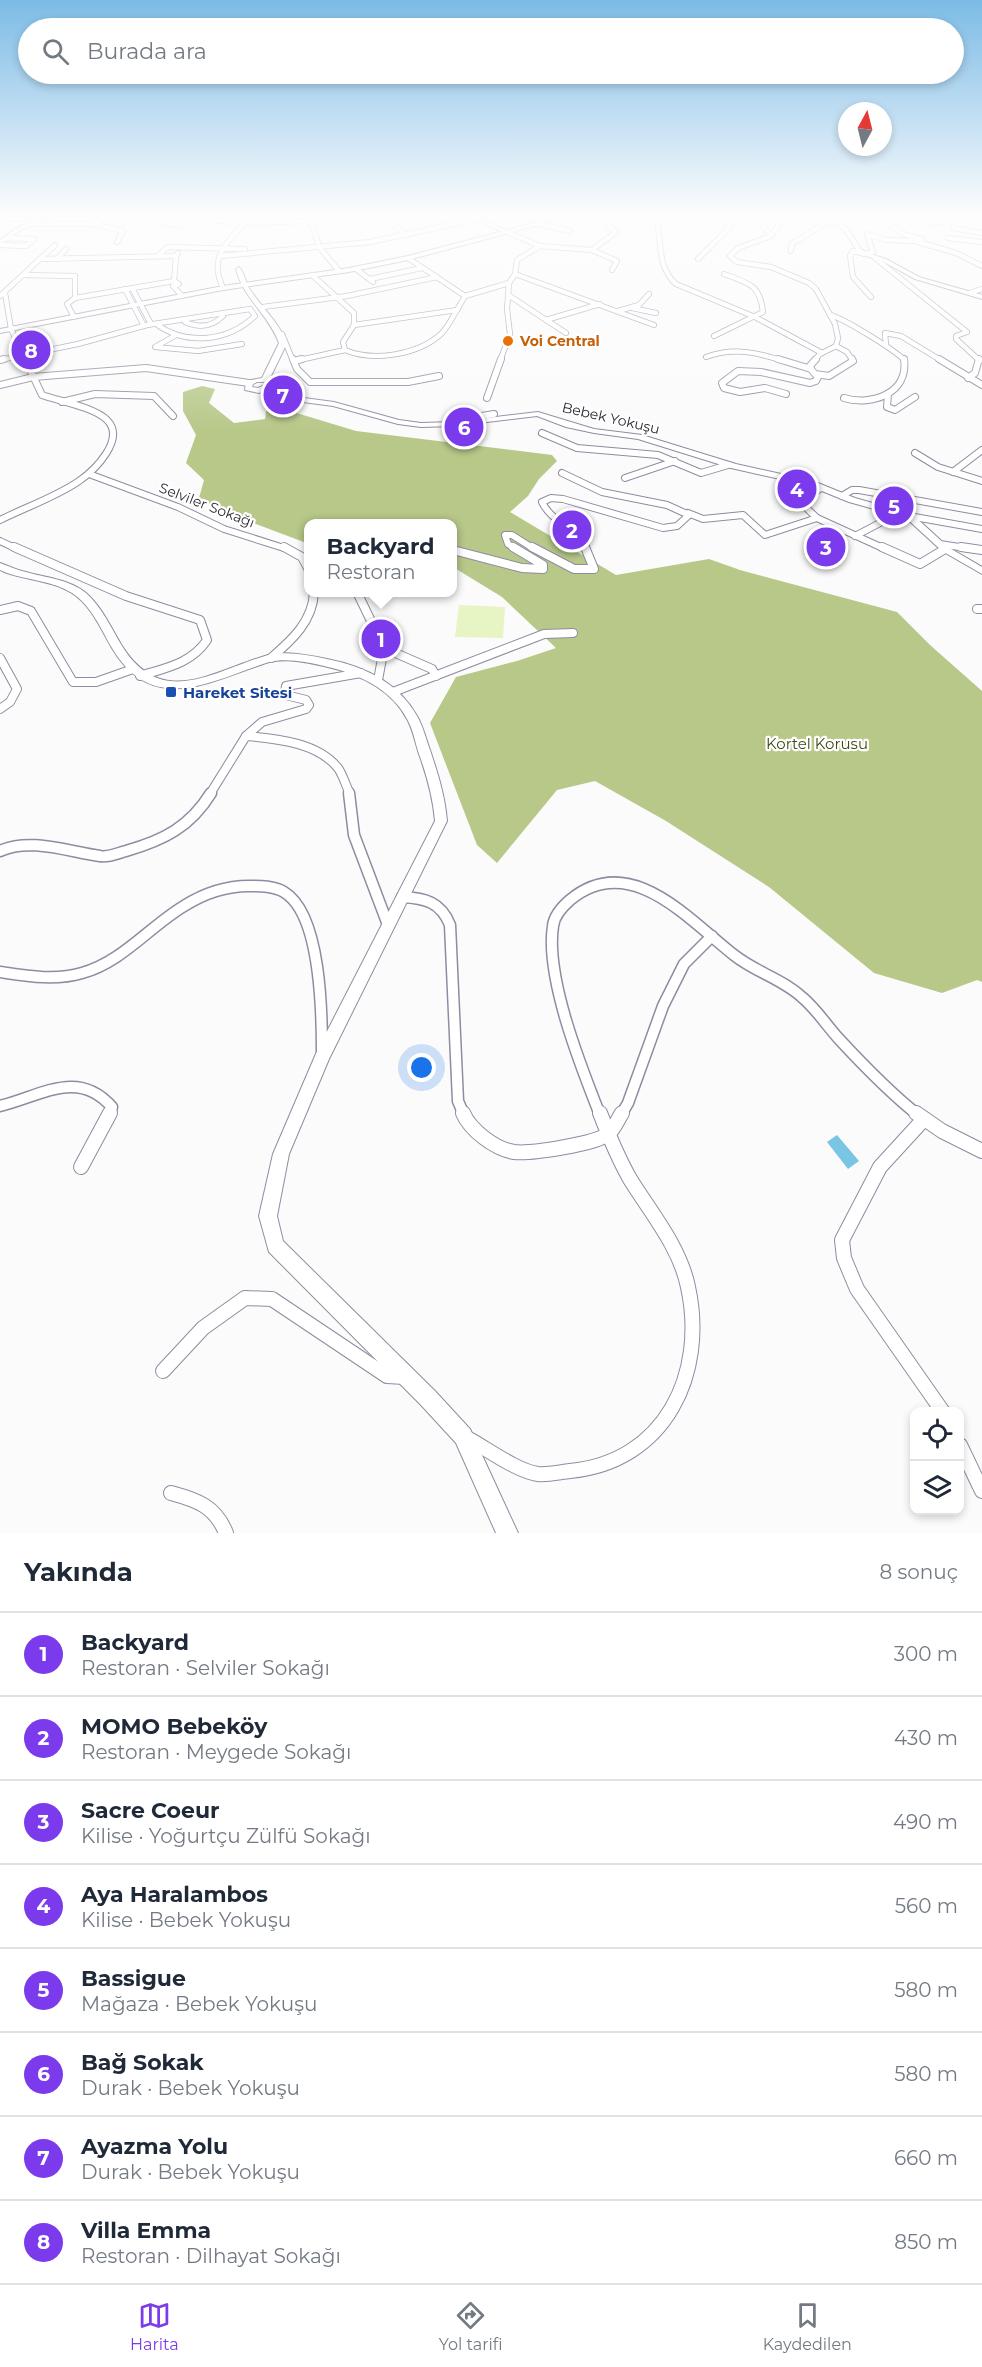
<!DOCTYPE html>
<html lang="tr">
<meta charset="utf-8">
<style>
:root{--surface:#fff;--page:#f6f6f7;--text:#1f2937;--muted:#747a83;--line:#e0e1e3;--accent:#7c3aed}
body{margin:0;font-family:Montserrat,sans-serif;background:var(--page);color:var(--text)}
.controls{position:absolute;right:18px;bottom:18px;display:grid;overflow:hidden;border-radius:12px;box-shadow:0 3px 9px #0003}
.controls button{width:54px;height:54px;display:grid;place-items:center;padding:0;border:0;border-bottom:2px solid var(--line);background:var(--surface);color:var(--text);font:30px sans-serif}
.compass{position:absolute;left:838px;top:102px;width:54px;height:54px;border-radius:50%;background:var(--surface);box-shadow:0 3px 9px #0003;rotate:7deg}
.you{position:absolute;left:422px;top:1068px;width:21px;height:21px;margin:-15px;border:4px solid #fff;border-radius:50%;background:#1a73e8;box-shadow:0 0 0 9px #1a73e833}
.badge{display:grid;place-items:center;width:39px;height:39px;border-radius:50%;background:var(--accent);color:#fff;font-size:20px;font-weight:700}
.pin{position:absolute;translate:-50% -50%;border:3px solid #fff;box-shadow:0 2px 6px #0006}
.popup{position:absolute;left:304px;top:519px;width:153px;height:78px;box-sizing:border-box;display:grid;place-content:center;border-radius:12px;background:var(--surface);filter:drop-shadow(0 2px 4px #0005);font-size:20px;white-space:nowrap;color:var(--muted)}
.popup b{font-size:22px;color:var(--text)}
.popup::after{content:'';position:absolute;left:50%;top:100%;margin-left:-12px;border:12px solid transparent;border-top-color:var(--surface)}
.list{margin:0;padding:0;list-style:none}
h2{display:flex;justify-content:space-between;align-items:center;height:78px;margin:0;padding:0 24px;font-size:26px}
h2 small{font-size:20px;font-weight:400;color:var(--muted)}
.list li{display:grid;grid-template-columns:39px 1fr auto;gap:18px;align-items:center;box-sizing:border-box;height:84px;padding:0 24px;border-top:2px solid var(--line)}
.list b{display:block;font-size:22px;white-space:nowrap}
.list p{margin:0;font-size:20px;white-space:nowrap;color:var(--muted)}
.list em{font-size:20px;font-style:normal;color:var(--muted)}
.icon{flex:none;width:33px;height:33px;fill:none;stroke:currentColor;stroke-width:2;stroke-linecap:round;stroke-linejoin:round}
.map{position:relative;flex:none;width:982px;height:1533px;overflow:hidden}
.search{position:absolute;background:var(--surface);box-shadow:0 3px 9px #0003;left:18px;right:18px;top:18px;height:66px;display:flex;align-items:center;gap:15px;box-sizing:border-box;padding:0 21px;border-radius:33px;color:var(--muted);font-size:22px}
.sheet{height:750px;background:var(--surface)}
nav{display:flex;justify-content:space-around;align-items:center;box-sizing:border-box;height:84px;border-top:2px solid var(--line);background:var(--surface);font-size:16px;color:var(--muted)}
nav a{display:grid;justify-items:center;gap:3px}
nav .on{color:var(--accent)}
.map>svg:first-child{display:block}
.green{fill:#e7f4c4}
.forest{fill:#b7c889}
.water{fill:#7ac5e3}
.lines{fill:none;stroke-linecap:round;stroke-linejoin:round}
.street-far4-casing{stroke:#918ba1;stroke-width:6}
.street-far3-casing{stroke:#918ba1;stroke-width:8}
.street-far2-casing{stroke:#918ba1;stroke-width:10}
.street-far1-casing{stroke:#918ba1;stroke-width:13}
.street-casing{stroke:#918ba1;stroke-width:16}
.secondary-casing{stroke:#918ba1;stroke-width:2}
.primary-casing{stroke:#918ba1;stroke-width:2}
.street-far4{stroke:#fff;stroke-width:4.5}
.street-far3{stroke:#fff;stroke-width:6}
.street-far2{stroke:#fff;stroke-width:8}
.street-far1{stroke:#fff;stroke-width:10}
.street{stroke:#fff;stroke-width:14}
.secondary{fill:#fff;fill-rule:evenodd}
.primary{fill:#fff;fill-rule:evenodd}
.food-dot{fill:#e8710a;stroke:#fff;stroke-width:2}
.transit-dot{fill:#1a4fb4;stroke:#fff;stroke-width:2}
.labels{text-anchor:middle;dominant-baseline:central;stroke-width:4.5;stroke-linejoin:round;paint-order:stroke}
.far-food-label{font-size:14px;font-weight:bold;fill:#c56008;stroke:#fff;text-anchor:start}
.far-street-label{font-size:14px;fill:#2c2932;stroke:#fff}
.transit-label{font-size:15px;font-weight:bold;fill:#164399;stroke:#fff;text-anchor:start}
.park-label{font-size:15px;fill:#3d4719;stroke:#fff}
</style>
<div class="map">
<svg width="982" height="1533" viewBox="0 0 982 1533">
<rect width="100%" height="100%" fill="#fbfbfb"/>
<!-- green -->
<path class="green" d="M459,605L505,607L503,638L455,637Z"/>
<!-- forest -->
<path class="forest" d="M202,386L215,389L209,403L234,423L265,419L266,411H290L356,431L552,455L557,461L539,479L528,496L510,512L616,575L709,559L740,570L897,612L930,645L982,691V982L977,980L942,993L874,973L769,887L666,821L595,781L557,790L497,863L477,845L430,723L456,677L517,661L556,648L502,597L453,567V524H309V544L224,512L199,498L204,480L186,463L196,435L183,411V392Z"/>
<!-- water -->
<path class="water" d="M837,1135L859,1161L848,1169L827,1142Z"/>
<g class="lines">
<defs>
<g id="street-far4">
<path d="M140,216L178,226L200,219L245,223L309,221"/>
<path d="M384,216L407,235"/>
<path d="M667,216L660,221L658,227C661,248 659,269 676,284L755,317L822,353"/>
<path d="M756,216L771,236L738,248L730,256L737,262L771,267L809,283L816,289L835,324L838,338L836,346"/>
<path d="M973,216L982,219"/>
<path d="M309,217L320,248L339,271"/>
<path d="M930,223L942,222L945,216"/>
<path d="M28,224H93L123,231L117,242"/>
<path d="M93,224L109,216"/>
<path d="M538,224L570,231"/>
<path d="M953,228L982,233"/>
<path d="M509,233L540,246L592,250L617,261L612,270"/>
<path d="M771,236L784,216"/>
<path d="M948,238L982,242"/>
<path d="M918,242L956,253L982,266"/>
<path d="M0,245L26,246L34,239L7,238"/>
<path d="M592,250L616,232L608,226L614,216"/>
<path d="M791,251L792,243C807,237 818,224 833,221"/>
<path d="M158,256L167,247L245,249"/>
<path d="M220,256L370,242L478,219"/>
<path d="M408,258L465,296"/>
<path d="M875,258L967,332L956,336V339L980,361"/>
<path d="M41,259L176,256L178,253"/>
<path d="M57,259L66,249"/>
<path d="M698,259L727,230L730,225L727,216"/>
<path d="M356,269L373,282"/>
<path d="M515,274L654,325"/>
<path d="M23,275L75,276V298L174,281L176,256"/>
<path d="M312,275L354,313V325"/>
<path d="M370,279L422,268"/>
<path d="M176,282L179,284L173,286L182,296"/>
<path d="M132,288L151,324"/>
<path d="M223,288C207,253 230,242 250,216"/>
<path d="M125,289L144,326"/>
<path d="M5,293L11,329L26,361"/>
<path d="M970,293L982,289"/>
<path d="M508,295L566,333"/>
<path d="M0,296L55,245"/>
<path d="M871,297L853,277L850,256L853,251L865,254L873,252L867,234L886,240L922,241V239L903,234L875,216"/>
<path d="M263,307L347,296L437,277"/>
<path d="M632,308L656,313"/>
<path d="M618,311L639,305L649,294"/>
<path d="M830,315C843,318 897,351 905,361"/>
<path d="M74,317L67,304L75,298"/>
<path d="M546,320L600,304"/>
<path d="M185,322C199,328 212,327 223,316L221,314"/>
<path d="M156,324C187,346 227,342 255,316L250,309"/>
<path d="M354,325L457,310L465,296L509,283"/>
<path d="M354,325L343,342L345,350C373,362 418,355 441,334C448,327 452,318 457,310"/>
<path d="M282,334L293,361"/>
<path d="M176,335L155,347L198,351L242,344"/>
<path d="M714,336L763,312C760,284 748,283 724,274"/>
<path d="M886,345L885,333L901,336L942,361"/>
<path d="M836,346L847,352L853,361"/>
<path d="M706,357C733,347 756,352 783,361"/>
<path d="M0,360L78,344L147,325L250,309"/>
<path d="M295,361L345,350"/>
<path d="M500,361L510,334L507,309L509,283L515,274L517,260L540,246"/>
<path d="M814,361L820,354L836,346"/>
</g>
<g id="street-far3">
<path d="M293,359L297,369L310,382H408L439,376"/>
<path d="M778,359L811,369"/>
<path d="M816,359L809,367L815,374L829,376L853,361L852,359"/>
<path d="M939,359L982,385"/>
<path d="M0,360L4,359"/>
<path d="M294,361L302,359"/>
<path d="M968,378L975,373L979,359"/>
<path d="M0,385L33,377L146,368L249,383"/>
<path d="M786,394L765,388L740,392L724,388L722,383L738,371L761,372L810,383L816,381L819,375"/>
<path d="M888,394L887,407L895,410L915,397"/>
<path d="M487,398L501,359"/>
<path d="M844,398C871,406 909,394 904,359"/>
<path d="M62,402L95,394L154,396L173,416"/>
<path d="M454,424L463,419L494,414"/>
<path d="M542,433L577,448L658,455L701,473L728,465"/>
<path d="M915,453L938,467L982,481"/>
<path d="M953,472L982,450"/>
<path d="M562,473L602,492L667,505L689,515L677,526L663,528L563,499L551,498L542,502C552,523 575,525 585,549"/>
<path d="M89,474L178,507L224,529L287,549"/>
<path d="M625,478L675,461"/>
<path d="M821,488L800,502L817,518L885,549"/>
<path d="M842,496L852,490H859L982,512"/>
<path d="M688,513L703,519L743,515L765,535L817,518"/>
<path d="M909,516L982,529"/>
<path d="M0,520C26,507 56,497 79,481C95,470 126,439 107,420C94,407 59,401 42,395L25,359"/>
<path d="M855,536L899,513"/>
<path d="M0,541L17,549"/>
<path d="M940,544L972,549"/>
<path d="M516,549L508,544L505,535H512L534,549"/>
</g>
<g id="street-far2">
<path d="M14,547L126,596L200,620L207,640C191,664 165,668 140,676"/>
<path d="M284,547L302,557L309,570"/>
<path d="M532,547L574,569H594L585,547"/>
<path d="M882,547L920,564L945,549"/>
<path d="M961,547L982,550"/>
<path d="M453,550L522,568L543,569V565L513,547"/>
<path d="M357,592L384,648L378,680"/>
<path d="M977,609H982"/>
<path d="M0,610L18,606L31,611L73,682H96L133,669"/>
<path d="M384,648L432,669L436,676"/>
<path d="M0,658L17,689L10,702L0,709"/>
<path d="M271,658C292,640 313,621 314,592"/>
<path d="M393,692L544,634L573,633"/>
<path d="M246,736L262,722L306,709L309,705L306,700L290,696L285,692L286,686L361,673"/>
<path d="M210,794L246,736C276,739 317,742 338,768C343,775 346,786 350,794"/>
</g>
<g id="street-far1">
<path d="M349,793L354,835L388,925"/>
<path d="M0,851C30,837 69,852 100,856C108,858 118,853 126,851C164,840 190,827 211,793"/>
<path d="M402,897C425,898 441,902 450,925L458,1101L464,1115"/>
<path d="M0,972C27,976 55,981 82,973C122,962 149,927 184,906C203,894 226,886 249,886C261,886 274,886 284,892C321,914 322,1013 322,1052"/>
<path d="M0,1106C41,1096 78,1068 112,1107L110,1115"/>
<path d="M600,1115C581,1067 545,977 553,926C554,916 562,907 570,900C630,850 689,920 734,955C755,972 783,979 803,998C817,1010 827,1026 839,1039C864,1066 889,1092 918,1115"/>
<path d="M621,1115L628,1103L663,1006L684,964L712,936"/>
</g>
<g id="street">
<path d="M463,1113C470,1130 495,1149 514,1152C529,1154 598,1144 609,1133C614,1129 618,1119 622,1113"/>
<path d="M916,1113L942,1131L982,1151"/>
<path d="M924,1119L880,1167L842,1240L844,1258L857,1289L943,1412"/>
<path d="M81,1167L110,1113"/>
<path d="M163,1371L203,1328L245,1298L272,1299L387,1376L405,1377"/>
<path d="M465,1437C485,1447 516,1471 538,1474C548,1475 560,1472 570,1471C665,1462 707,1374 688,1287C680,1247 651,1213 630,1179C618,1158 609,1136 600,1113"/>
<path d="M960,1445L982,1491"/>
<path d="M171,1493C197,1500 215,1506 226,1533"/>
</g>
<g id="secondary">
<path d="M0,216L38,218L49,216L19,231L0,245V240L15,229L32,221L0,220Z"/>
<path d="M469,216H477L512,233L507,234Z"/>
<path d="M823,216H830L847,227L861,249L867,253L886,259L919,277L982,295V299L915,279L882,261L863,255L857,251L843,229Z"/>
<path d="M239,267C244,272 245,281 249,288C261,307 278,321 287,343L270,378L275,385L271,388L282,395L334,402L399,420L421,423L454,422L538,412L594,429L642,435L736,464L813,481L855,498L912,514L948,547L982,567V574L942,551L906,518L849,502L807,485L731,468L638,439L594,433L566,427L537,416L454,426L421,427L398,424L333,406L280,399L265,391L259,393L245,390L246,381L262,378L279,343C269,315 243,298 236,269ZM257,382H265L267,384L258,388L252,387L253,384Z"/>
<path d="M0,563C9,566 17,570 26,572C46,578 69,579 86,593C102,607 111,628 122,646C162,710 213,671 268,655C288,651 307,655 327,659C363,666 398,682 417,716C423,726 426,739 430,750C438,774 445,796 447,821L329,1059L289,1154L277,1216L283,1241L435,1391L470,1429L518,1533H496L456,1443L421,1405L269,1252L259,1216L273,1154L318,1049L435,821C433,798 427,776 419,754C415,742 413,729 407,719C391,688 356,673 324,666C306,662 287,658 269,662C210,681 153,717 112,648C101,629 91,605 72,593C53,581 28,580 7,573L0,570Z"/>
</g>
<path id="primary" d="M561,216H572L408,260L349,272L223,290L0,333V329L223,286L349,268L408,256Z"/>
</defs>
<!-- street-far4 casing -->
<use href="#street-far4" class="street-far4-casing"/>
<!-- street-far3 casing -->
<use href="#street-far3" class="street-far3-casing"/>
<!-- street-far2 casing -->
<use href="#street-far2" class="street-far2-casing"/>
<!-- street-far1 casing -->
<use href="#street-far1" class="street-far1-casing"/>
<!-- street casing -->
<use href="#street" class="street-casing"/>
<!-- secondary casing -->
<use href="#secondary" class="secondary-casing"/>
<!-- primary casing -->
<use href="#primary" class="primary-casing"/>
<!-- street-far4 -->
<use href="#street-far4" class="street-far4"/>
<!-- street-far3 -->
<use href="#street-far3" class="street-far3"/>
<!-- street-far2 -->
<use href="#street-far2" class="street-far2"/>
<!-- street-far1 -->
<use href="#street-far1" class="street-far1"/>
<!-- street -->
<use href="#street" class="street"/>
<!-- secondary -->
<use href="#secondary" class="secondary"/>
<!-- primary -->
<use href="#primary" class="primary"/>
</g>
<!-- sky -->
<linearGradient id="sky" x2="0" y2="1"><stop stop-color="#7cbbe6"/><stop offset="0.5" stop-color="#fdfdfd"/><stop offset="1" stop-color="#fdfdfd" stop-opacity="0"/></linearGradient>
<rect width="982" height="431" fill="url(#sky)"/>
<!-- markers -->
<circle class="food-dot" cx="508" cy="341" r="6"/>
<rect class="transit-dot" x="165" y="686" width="12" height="12" rx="3"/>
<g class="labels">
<!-- far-food labels -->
<g class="far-food-label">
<text x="520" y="341">Voi Central</text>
</g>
<!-- far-street labels -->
<g class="far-street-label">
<text transform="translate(611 418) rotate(13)">Bebek Yokuşu</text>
<text transform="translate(207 505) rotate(21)">Selviler Sokağı</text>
</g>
<!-- transit labels -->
<g class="transit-label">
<text x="183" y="692">Hareket Sitesi</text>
</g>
<!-- park labels -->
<g class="park-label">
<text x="817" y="743">Kortel Korusu</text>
</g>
</g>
</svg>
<div class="controls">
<button><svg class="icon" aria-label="locate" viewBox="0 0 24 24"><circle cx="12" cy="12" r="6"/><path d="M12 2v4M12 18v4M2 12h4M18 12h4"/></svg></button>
<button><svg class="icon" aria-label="layers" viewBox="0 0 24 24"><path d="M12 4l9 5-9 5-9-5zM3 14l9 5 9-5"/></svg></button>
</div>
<svg class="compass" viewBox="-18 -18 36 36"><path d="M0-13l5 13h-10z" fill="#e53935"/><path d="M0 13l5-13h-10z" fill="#747a83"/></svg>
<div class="you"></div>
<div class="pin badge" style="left:381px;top:639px">1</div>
<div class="popup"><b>Backyard</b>Restoran</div>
<div class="pin badge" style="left:572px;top:530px">2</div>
<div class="pin badge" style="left:826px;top:547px">3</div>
<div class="pin badge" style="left:797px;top:489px">4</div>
<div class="pin badge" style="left:894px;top:506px">5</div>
<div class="pin badge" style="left:464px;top:427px">6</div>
<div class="pin badge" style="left:283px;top:395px">7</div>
<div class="pin badge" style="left:31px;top:350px">8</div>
<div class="search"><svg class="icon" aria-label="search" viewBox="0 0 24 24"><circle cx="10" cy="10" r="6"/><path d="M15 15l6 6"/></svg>Burada ara</div>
</div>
<section class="sheet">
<h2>Yakında<small>8 sonuç</small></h2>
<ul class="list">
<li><span class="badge">1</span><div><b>Backyard</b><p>Restoran · Selviler Sokağı</p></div><em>300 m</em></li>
<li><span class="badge">2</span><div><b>MOMO Bebeköy</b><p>Restoran · Meygede Sokağı</p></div><em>430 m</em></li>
<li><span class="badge">3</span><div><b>Sacre Coeur</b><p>Kilise · Yoğurtçu Zülfü Sokağı</p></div><em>490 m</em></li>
<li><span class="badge">4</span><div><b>Aya Haralambos</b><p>Kilise · Bebek Yokuşu</p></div><em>560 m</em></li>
<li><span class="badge">5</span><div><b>Bassigue</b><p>Mağaza · Bebek Yokuşu</p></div><em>580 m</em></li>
<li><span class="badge">6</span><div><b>Bağ Sokak</b><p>Durak · Bebek Yokuşu</p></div><em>580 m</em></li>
<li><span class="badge">7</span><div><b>Ayazma Yolu</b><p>Durak · Bebek Yokuşu</p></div><em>660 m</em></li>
<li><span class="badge">8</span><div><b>Villa Emma</b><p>Restoran · Dilhayat Sokağı</p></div><em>850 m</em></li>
</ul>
</section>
<nav>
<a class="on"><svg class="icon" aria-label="map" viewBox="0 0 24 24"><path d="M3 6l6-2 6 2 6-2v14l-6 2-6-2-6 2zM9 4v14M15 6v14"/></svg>Harita</a>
<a><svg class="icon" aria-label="directions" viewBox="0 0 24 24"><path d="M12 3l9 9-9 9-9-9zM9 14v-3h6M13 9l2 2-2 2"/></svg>Yol tarifi</a>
<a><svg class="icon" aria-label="saved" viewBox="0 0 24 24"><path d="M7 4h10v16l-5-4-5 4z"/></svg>Kaydedilen</a>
</nav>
